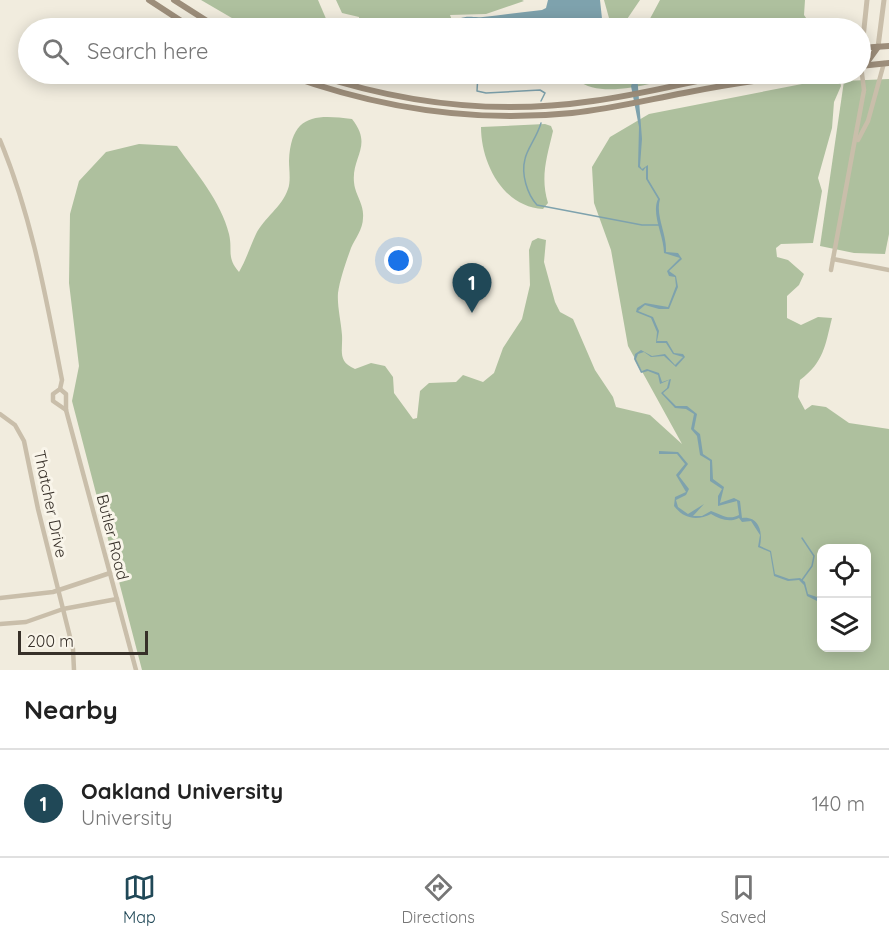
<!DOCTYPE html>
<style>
:root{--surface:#fff;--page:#f2f2f2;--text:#222;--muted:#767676;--line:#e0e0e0;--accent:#204857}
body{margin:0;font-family:Quicksand,sans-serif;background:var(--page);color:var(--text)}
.controls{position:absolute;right:18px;bottom:18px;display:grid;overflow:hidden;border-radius:12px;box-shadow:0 3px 15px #0003}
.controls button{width:54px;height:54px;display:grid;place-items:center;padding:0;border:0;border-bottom:2px solid var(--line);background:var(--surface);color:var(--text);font:30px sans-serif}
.scale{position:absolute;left:18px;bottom:15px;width:130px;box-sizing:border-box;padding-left:6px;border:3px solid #373029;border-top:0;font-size:16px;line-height:21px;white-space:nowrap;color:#373029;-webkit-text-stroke:4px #f9f5ea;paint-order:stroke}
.you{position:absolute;left:399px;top:261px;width:21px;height:21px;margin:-15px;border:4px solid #fff;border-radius:50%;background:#1a73e8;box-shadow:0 0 0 9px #1a73e833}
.badge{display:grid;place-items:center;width:39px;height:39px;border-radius:50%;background:var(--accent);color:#fff;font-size:20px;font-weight:700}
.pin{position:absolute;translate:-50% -50px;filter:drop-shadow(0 2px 3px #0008)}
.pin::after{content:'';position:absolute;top:32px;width:21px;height:18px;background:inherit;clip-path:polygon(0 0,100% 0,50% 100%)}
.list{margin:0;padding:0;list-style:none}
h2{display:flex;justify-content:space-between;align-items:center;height:78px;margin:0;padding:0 24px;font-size:26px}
h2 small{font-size:20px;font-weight:400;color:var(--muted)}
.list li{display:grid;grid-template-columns:39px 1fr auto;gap:18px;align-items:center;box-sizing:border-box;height:108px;padding:0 24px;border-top:2px solid var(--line)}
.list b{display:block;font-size:22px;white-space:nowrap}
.list p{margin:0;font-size:20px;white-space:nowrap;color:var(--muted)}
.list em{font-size:20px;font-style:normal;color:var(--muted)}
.icon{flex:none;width:33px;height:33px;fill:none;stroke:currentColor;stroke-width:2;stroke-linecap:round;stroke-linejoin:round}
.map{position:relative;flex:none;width:889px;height:670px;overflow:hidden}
.search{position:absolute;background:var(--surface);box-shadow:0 3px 15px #0003;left:18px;right:18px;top:18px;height:66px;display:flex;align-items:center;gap:15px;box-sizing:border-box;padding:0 21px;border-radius:33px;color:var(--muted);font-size:22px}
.sheet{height:186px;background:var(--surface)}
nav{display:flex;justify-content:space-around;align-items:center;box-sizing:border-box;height:84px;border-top:2px solid var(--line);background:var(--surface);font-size:16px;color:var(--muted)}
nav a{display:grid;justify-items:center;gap:3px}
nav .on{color:var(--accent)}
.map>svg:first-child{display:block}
.green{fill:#aec09e;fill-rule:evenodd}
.water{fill:#7ea2ad}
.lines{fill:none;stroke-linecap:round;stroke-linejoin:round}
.stream{stroke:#7ea2ad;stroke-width:1.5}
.minor{stroke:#c9beaa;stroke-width:4.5}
.tertiary{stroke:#c9beaa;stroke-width:5}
.secondary{stroke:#9d8e7b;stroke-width:6}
.labels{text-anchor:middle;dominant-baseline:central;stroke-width:6;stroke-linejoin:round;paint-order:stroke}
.street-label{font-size:16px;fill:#373029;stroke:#f9f5ea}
</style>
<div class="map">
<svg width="889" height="670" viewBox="0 0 889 670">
<rect width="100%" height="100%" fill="#f1ecde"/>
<!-- green -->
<g class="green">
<path d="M201,0H318L330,28H249Z"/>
<path d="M336,0H522L524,1L486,14L450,15L455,28H359V17L342,13Z"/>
<path d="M604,0H640L621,28H611L614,19L609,18Z"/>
<path d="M660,0H805L804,15L813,28H645Z"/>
<path d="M593,74H693C661,79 605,102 577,80Z"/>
<path d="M889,79V234L885,254L854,253L820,246L844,81Z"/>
<path d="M840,81L841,86L834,102L832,128L818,178L822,191L813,243L781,244L776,248L777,257L788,260L804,274L799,285L787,296V318L801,325L818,317L832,318C825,346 824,362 800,380L798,397L805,410L812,405L826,407L849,423L889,429V670H142L72,401L79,366L69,283L70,214L79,181L106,152L139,144L177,146C196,173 221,201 229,234C233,251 226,257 239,272C246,260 250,247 256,234C264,218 282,207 288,189C291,181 289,169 289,161C291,115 314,114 352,119C375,148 348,158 355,188C358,199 364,206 363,218C363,229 355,239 351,248C346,262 340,279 338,293C337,306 341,321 342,335C343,351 337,361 355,369L371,363L385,366L393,377L394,393L413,419L417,418L420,391L429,383L456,382L463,375L483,382L494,373L503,348L522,319L530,285L529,250L532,241L538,238L546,240L544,262L555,302L560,312L573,319L595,370L613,397L616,407L650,415L682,444L628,346L611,250L594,203L592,167L610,137L649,114L802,84ZM822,548H866V648H822Z"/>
<path d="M545,124L551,126L553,131C547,157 540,177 548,203L543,209C503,207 481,163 481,127Z"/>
</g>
<!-- water -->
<g class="water">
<path d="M548,0H600L603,28H460L457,23L459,19C468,15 473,18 483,17C503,15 522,12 542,10L546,8Z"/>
<path d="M630,74H637L642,139L640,166L642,169L648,165V179L660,199C655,216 667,233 666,252L678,253L682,259L669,271L676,276L678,287L669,309H659L645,305L638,311L653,317L659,331L657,341H667L674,353L683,354L685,357L676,367L664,356L651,357L644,352L638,354L636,359L642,371L647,369L659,373L662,382L671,379L669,388L663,393L676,406H687L697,414L694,429L700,434L703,454L712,460L713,479L724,487L720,503L734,498L740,501L742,518C759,516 763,532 760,546L771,551L775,574L789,579L800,578L805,582L808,594L820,598L821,603L807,596L804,585L799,580L788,581L774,576L770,552L758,547L760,535L751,521L742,522L739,518C729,523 720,519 711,514C697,521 684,519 674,506L675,497L686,492L676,475L685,464L677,454H659V451L678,452L688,464L679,476L689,489L686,495L676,500L678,507L688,514L704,504L693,516H702L711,511C721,514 728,521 739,515L737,501L718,506V496L722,489L710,481V461L700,455L697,436L691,429L694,414L686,409L675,408L661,393L667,388L669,380L660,384L658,375L648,371L641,373L634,359L635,354L641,350L652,356L665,354L675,365L683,357L673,354L666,343H656L657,332L651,318L636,312L637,308L645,303L668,307L676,286L675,277L669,276L667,271L680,258L664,253C664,236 651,214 658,199L646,179V167L643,171L638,167L639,127L631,86L633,81Z"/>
</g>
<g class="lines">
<!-- stream -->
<g class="stream">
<path d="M478,74L477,91L486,93L540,90L545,93L541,101"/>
<path d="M541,123C537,137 527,149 525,159C521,174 527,194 537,205L642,225H660"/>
<path d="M802,538L814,556L812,566L802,580"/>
</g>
<!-- minor -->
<g class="minor">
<path d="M0,140C32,217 46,298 62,380L60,389L53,394V401L66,410"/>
<path d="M858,140L868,121L884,63"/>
<path d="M833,259L889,270"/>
<path d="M831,270L864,90L861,66"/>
<path d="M60,389L66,394V410L136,670"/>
<path d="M0,414L15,425L24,441L38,509L73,649L74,670"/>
<path d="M0,598L53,592L110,573"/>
<path d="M0,624L26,622L63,609L117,599"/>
</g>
<!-- tertiary -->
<g class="tertiary">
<path d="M878,47L884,0"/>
<path d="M862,48L867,0"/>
</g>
<!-- secondary -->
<g class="secondary">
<path d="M149,0L192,28"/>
<path d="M174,0L218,28"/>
<path d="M860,48L889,46"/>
<path d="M865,65L878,47"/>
<path d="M860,66L889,63"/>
<path d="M285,74C377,108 474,123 572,113C610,109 647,100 684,93C724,85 765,79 806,74"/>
<path d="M314,74C404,104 498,115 593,101C639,95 685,83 731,74"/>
</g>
</g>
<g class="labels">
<!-- street labels -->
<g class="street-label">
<text transform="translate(51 504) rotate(78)">Thatcher Drive</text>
<text transform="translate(113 537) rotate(76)">Butler Road</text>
</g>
</g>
</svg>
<div class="controls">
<button><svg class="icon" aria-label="locate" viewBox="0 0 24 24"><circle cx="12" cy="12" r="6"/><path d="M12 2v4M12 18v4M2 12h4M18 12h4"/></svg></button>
<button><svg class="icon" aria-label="layers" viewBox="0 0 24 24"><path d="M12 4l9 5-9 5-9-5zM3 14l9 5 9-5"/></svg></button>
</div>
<div class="scale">200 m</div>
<div class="you"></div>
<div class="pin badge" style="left:472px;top:313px">1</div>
<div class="search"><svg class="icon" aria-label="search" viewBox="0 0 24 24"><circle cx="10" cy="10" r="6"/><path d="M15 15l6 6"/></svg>Search here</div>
</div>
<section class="sheet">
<h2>Nearby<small></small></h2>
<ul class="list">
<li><span class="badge">1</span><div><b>Oakland University</b><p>University</p></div><em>140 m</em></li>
</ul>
</section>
<nav>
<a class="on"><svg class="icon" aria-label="map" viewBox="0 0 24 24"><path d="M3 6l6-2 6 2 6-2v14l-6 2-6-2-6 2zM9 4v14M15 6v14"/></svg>Map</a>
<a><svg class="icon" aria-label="directions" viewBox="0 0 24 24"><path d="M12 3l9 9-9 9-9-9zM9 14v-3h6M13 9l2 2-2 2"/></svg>Directions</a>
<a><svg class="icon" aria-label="saved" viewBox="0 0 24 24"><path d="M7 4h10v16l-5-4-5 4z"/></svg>Saved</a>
</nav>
